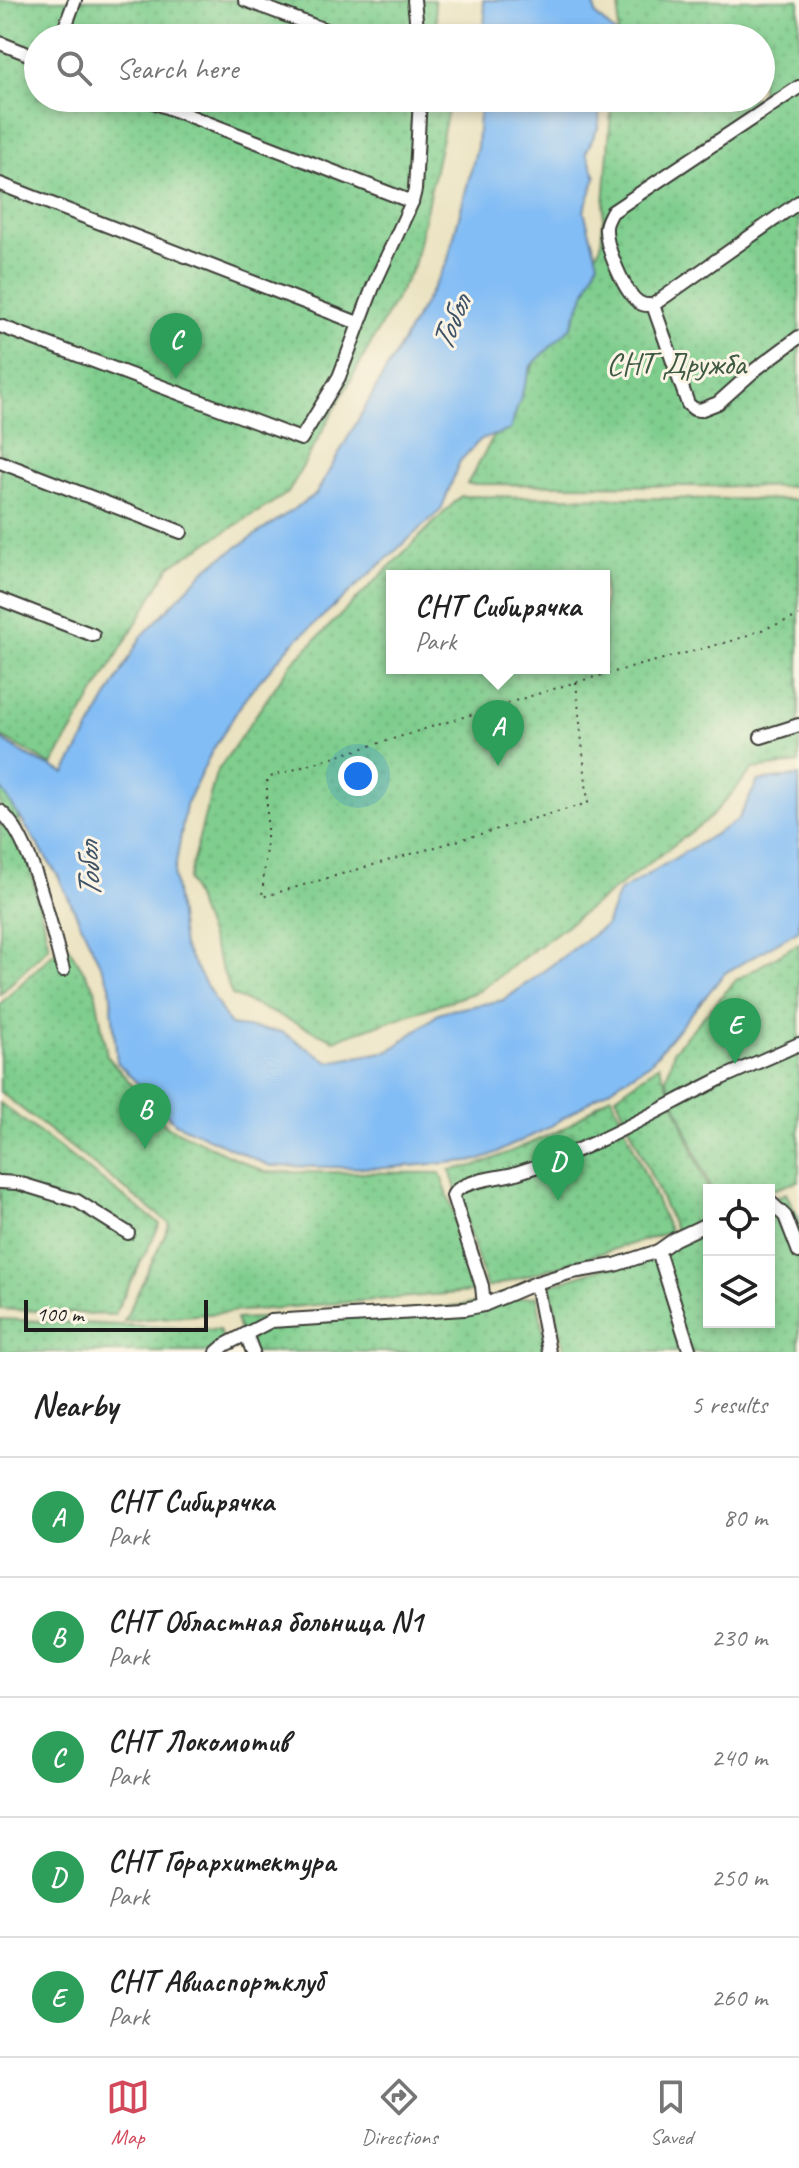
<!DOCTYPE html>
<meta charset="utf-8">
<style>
:root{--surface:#fff;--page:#f6f6f6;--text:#222;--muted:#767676;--line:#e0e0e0;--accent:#d1495b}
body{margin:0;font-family:Caveat,sans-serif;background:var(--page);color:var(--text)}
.controls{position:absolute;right:24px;bottom:24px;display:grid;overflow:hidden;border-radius:0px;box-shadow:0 4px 12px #0003}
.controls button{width:72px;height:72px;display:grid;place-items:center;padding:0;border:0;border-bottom:2px solid var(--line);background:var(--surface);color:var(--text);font:40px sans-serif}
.scale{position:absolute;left:24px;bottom:20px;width:184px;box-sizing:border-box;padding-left:8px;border:4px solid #1c1c1c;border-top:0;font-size:22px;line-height:28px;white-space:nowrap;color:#1c1c1c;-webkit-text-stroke:6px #fcf5e5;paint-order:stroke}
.you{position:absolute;left:358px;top:776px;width:28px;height:28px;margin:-20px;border:6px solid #fff;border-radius:50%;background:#1a73e8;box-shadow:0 0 0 12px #1a73e833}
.badge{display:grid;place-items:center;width:52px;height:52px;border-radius:50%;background:var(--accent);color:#fff;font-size:26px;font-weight:700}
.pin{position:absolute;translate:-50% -66px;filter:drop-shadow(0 2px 4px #0008)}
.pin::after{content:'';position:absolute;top:42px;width:28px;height:24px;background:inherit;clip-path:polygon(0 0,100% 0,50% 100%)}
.popup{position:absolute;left:386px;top:570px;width:224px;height:104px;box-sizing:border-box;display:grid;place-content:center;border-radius:0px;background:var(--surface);filter:drop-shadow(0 2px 6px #0005);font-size:26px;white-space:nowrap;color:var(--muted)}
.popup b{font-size:30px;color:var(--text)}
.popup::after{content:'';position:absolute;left:50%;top:100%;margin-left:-16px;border:16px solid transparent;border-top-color:var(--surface)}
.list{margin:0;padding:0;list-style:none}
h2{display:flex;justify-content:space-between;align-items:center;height:104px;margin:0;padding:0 32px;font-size:34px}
h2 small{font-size:26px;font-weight:400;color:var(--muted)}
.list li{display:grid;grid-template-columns:52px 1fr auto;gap:24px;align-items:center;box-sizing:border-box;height:120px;padding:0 32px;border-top:2px solid var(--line)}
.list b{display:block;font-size:30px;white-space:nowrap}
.list p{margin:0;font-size:26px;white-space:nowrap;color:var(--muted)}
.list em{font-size:26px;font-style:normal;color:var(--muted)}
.icon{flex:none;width:44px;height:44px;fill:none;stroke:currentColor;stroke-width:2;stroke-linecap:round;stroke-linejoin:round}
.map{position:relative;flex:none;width:799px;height:1352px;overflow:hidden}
.search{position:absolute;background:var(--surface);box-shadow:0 4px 12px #0003;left:24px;right:24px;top:24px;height:88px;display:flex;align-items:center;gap:20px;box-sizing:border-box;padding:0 28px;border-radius:44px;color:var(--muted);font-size:30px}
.sheet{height:704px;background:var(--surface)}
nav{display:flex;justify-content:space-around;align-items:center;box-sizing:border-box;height:112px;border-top:2px solid var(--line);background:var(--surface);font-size:22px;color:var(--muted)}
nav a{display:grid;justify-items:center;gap:4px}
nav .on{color:var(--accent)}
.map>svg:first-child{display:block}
.grass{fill:url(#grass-dots);stroke:#4e7555;stroke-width:2;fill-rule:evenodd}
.water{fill:#83bdf5;stroke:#506c88;stroke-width:2}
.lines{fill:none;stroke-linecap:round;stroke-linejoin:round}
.minor-casing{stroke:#3b3a35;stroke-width:16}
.path{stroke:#3b3a35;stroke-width:2;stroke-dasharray:2 6;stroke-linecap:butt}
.minor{stroke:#fff;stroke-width:12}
.labels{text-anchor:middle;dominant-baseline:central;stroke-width:6;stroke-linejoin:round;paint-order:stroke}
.park-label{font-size:32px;fill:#3f5a44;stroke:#fcf5e5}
.water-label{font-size:34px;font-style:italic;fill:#405468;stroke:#fcf5e5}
</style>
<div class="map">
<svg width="799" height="1352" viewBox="0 0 799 1352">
<defs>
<pattern id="grass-dots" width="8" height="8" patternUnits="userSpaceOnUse" patternTransform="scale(2)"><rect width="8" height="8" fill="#7fce8e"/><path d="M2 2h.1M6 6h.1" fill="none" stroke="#6db07a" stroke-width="1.8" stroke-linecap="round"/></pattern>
</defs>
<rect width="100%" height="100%" fill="#fcf5e5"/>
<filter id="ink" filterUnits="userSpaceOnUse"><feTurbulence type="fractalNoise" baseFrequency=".0125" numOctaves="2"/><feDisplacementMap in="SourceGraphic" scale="16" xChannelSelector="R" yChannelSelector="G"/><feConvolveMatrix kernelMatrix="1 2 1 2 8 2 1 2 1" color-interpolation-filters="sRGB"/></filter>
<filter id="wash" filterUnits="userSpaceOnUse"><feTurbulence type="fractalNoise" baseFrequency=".006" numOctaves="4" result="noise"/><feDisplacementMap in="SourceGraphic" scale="32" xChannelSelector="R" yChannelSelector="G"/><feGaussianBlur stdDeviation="1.8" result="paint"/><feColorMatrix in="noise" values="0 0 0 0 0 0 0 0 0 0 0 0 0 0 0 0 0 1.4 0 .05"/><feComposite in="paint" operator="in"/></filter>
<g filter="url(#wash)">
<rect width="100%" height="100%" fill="#eae2c0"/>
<!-- grass -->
<g class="grass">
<path d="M0,0H434L439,38H38V98H446L448,110L414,266L288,493L170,566L52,765L0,736Z"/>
<path d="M620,0H799V487L467,484L601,245L612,98H761V38H617Z"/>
<path d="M461,496L799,500V763L753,769L711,817L479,991L334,1040L232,995L188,880L216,773L291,664ZM392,576H604V668H392Z"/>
<path d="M0,788L13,797L49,946L0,994Z"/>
<path d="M65,942L95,989L107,1056L168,1127L265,1172L440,1173L481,1291L124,1321L170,1224L0,1092V1004Z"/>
<path d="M799,943V1181L769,1191L711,1190L666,1079L674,1050L736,980Z"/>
<path d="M659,1065L709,1192V1322H769V1201L786,1193L799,1219V1352H565L550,1285L681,1243L616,1096Z"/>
<path d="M611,1095L670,1232L487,1288L450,1170L479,1165L563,1129Z"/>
<path d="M0,1103L160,1224L114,1315L0,1309Z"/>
<path d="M537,1296L547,1352H247L236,1319L406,1312Z"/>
<path d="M0,1319L219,1330L229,1352H0Z"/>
</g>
<!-- water -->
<g class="water">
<path d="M483,0H593L596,15L619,37L483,38L485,15Z"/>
<path d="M480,98H600L599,126L586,152L596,177L584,211L598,262L571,327L531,366L510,430L480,440L460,461L441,510L292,644L247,695L211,753L186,805L174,876L183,946L230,1025L282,1032L329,1062L389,1051L441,1012L504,1000L606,925L619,892L738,820L758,781L799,776V930L725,973L650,1063L546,1129L481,1160L385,1168L270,1166L175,1123L117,1062L110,985L58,876L0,787V738L26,755L65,773L141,637L208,567L316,494L447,263L477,147Z"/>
</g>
</g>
<g filter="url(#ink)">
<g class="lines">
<defs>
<g id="minor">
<path d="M245,0L347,38"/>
<path d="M414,0L418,38"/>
<path d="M61,38L75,0"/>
<path d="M0,43L38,58"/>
<path d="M799,87L612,212C609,218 605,224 606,230C606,247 625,295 640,303C645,306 648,305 653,305L688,404L694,409L700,410L718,403L756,369L799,337"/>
<path d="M143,98L412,202"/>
<path d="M0,184L358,323"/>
<path d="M653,305L799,202"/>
<path d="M0,326L301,439L339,377L373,287L412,202L415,190L420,98"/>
<path d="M0,462L181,532"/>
<path d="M0,599L93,635"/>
<path d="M761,737L799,725"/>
<path d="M0,811C31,835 52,930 63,970"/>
<path d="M0,1182L18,1183L77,1201L128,1233"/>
<path d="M769,1201L785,1216L799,1252"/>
<path d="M658,1251L690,1352"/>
<path d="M536,1283L549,1352"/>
<path d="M484,1305L482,1286L453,1196C458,1181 497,1178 513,1174C587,1152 652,1113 720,1079C746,1067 773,1056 799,1044"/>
<path d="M246,1334L253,1352"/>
<path d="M217,1352L225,1345L271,1321L464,1309L484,1305L536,1283L572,1272L615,1265L658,1251L675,1239L709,1223"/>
</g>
</defs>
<!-- minor casing -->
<use href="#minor" class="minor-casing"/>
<!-- path -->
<path class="path" d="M576,682L588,803L262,897L267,838V778L576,682L735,640L799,616"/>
<!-- minor -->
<use href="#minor" class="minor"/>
</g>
</g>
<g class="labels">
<!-- park labels -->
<g class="park-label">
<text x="676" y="363">СНТ Дружба</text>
</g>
<!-- water labels -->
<g class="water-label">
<text transform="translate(450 323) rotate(-67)">Тобол</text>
<text transform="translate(88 871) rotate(-92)">Тобол</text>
</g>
</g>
</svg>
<div class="controls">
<button><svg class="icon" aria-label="locate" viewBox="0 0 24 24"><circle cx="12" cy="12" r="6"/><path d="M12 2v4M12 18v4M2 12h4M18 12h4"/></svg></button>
<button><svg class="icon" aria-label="layers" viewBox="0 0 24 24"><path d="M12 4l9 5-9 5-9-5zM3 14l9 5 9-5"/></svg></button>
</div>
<div class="scale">100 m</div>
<div class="you"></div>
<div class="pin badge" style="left:498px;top:766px;background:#2e9e5b">A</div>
<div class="popup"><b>СНТ Сибирячка</b>Park</div>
<div class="pin badge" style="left:145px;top:1149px;background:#2e9e5b">B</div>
<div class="pin badge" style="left:176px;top:379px;background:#2e9e5b">C</div>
<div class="pin badge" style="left:558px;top:1201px;background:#2e9e5b">D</div>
<div class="pin badge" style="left:735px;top:1064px;background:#2e9e5b">E</div>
<div class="search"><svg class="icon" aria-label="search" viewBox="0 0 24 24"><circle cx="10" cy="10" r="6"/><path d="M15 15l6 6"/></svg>Search here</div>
</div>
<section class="sheet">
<h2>Nearby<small>5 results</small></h2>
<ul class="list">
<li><span class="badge" style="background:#2e9e5b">A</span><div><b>СНТ Сибирячка</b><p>Park</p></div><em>80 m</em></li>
<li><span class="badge" style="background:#2e9e5b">B</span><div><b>СНТ Областная больница N1</b><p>Park</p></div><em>230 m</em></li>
<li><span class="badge" style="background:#2e9e5b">C</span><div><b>СНТ Локомотив</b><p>Park</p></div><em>240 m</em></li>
<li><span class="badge" style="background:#2e9e5b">D</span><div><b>СНТ Горархитектура</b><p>Park</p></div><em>250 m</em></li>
<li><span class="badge" style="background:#2e9e5b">E</span><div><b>СНТ Авиаспортклуб</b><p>Park</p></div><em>260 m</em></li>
</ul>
</section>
<nav>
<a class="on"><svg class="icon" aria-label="map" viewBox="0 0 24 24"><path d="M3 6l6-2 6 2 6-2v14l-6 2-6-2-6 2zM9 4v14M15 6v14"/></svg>Map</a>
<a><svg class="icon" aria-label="directions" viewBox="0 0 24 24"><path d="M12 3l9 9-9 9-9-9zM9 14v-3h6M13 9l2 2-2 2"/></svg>Directions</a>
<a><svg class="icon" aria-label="saved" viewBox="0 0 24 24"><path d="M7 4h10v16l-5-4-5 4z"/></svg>Saved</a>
</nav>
